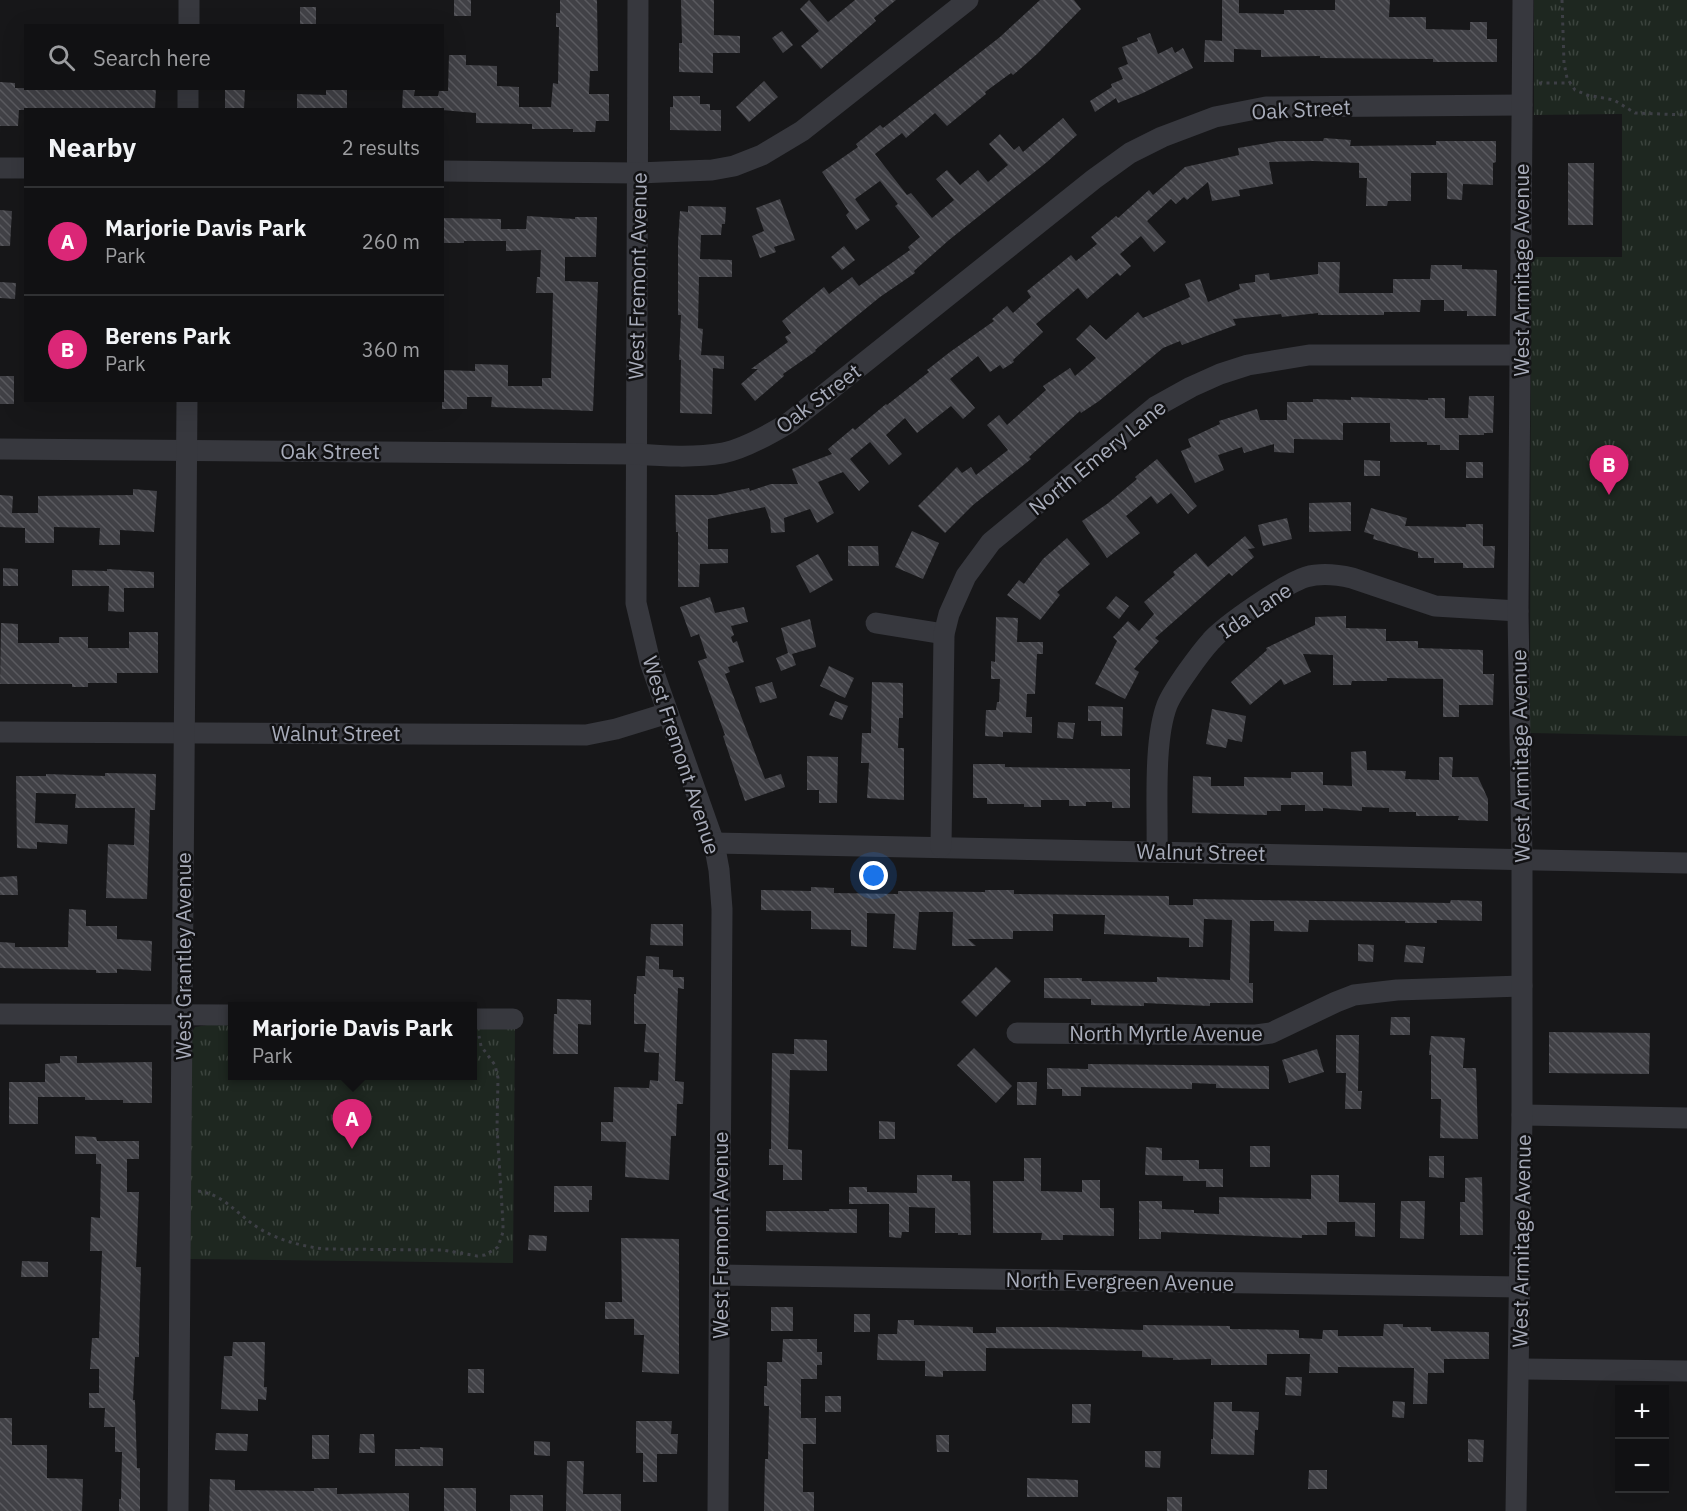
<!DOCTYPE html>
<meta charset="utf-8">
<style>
:root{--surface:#111113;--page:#1a1a1c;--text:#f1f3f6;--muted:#9c9da0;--line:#303133;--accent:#db2777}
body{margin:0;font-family:"IBM Plex Sans",sans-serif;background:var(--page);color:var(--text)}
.controls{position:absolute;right:18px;bottom:18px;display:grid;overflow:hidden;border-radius:0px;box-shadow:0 6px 24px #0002}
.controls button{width:54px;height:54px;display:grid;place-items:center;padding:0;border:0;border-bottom:2px solid var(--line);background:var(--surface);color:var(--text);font:30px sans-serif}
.you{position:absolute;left:874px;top:876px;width:21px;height:21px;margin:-15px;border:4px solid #fff;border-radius:50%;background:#1a73e8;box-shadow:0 0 0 9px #1a73e833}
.badge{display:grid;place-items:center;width:39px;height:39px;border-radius:50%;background:var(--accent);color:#fff;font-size:20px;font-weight:700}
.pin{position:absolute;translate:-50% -50px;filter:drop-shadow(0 2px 3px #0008)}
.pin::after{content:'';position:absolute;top:32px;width:21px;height:18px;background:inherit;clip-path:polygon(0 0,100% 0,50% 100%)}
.popup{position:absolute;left:228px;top:1002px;width:249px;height:78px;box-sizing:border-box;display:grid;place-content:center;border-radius:0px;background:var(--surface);filter:drop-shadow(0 2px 4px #0005);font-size:20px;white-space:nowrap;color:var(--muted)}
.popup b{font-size:22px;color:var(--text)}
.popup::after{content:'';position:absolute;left:50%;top:100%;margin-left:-12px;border:12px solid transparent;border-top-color:var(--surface)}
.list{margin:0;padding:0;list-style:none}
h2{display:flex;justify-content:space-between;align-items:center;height:78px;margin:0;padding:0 24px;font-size:26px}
h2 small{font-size:20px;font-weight:400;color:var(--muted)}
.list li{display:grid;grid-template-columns:39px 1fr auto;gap:18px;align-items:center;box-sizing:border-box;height:108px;padding:0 24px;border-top:2px solid var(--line)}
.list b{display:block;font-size:22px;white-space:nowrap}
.list p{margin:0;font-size:20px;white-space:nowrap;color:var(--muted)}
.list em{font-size:20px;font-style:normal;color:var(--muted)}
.icon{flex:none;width:33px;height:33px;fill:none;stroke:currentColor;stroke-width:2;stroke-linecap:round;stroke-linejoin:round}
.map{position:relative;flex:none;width:1687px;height:1511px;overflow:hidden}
.search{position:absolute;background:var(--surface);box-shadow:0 6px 24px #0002;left:24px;top:24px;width:420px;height:66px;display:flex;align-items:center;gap:15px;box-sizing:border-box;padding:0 21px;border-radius:0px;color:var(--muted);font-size:22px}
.panel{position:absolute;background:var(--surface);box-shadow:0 6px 24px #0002;left:24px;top:108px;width:420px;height:294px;border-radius:0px}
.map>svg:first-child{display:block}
.park{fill:url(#park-tufts)}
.building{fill:url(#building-back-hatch)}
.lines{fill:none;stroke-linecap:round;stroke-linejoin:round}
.path{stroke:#3d3f45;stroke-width:3;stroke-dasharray:3 4.5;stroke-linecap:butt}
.minor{stroke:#37383e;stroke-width:21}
.labels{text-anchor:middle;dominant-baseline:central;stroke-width:5;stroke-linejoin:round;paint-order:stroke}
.street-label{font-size:21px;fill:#a8acba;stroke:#121214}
</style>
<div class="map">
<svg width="1687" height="1511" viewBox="0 0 1687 1511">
<defs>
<pattern id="park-tufts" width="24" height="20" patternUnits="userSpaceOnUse" patternTransform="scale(1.5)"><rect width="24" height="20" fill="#1e2720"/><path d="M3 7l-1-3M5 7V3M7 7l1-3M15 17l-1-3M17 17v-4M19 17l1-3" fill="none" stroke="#3c443e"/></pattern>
<pattern id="building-back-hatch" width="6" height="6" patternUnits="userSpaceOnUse" patternTransform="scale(1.5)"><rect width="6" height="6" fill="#414146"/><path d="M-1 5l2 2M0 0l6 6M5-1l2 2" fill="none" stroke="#5a5a5f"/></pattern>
</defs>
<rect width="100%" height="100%" fill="#171719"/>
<!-- park -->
<g class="park">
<path d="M1534,0H1687V736L1530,733L1531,257H1622V114L1534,115Z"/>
<path d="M207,1025H232V1076H472V1027H515L513,1263L190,1259L192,1032L195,1027Z"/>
</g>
<!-- building -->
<g class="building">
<rect x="454" y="0" width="17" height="16"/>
<path d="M560,0H597L598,71H590L589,94H609V121H596L595,132H573V129H532V124L476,123V113L442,110H402L403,89H415L414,96H438L439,91H448L449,55H466V65L497,66V86L519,87V107H551L553,83L558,84L559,27H556V13H560Z"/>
<path d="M681,0H714V35L740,36V53H713V73L679,72V43H682Z"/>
<path d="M809,0L828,22L855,0H896L874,18L876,21L821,69L801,46L819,31L800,9Z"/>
<path d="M1040,0H1074L1081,9L1037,54L1013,75L1011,73L985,92L986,94L947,126L935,113L906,138L902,133L875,154L907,195L911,193L932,218L954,200L936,179L947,170L960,185L978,170L988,182L1008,165L989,144L1000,134L1014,150L1019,146L1023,152L1063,118L1077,135L1047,162L949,240L914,271L915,273L880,297L815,350L816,351L783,374L784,376L755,401L741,384L758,369H751L788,342L785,337L791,333L782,321L824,287L829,294L852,277L859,286L910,250L908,247L920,237L895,206L898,204L880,181L855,199L870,220L856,230L846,215L849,212L822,172L858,147L856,144L880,125L883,128L1000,37Z"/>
<path d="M1222,0H1239V13L1284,14V10H1335V0H1390L1389,17H1426V29L1470,30V22H1487V39H1497V62H1433V59L1320,58V56L1261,57V50L1234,49V62H1204L1205,40L1222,41Z"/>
<rect x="300" y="7" width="16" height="18"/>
<path d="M782,31L793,45L783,53L772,38Z"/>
<path d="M1150,33L1158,54L1172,47L1175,53L1183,48L1193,68L1143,93L1118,103L1116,98L1095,112L1090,101L1112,87L1111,84L1123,79L1118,68L1128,64L1122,47L1138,41L1137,38Z"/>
<path d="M764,81L778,97L749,122L736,107Z"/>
<path d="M0,82L15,83V88L139,90V88H156L155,110H19L18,126H0Z"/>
<path d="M225,88H245L244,110H225Z"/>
<path d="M326,88H347V110H297V94L326,95Z"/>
<path d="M673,96H700V104H710V110H721V131L670,130V107H673Z"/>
<path d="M1324,138L1351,140L1350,146L1436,145V141H1496V162L1493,163V185L1463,184L1462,200L1447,199V173H1411V201H1388L1387,206H1366L1367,178H1359V163L1313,161L1269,162L1273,184L1239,190L1240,196L1212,201L1208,182L1187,200L1184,197L1176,204L1171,199L1147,221L1166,242L1154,252L1141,236L1120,254L1131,266L1120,276L1117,273L1087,299L1078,288L1036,324L1043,332L1013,360L1014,362L1003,369L1000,365L990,372L978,356L950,379L975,408L963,419L951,406L917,433L905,418L886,435L902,454L889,465L870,442L850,459L869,482L859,491L843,472L818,482L834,513L817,523L810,509L784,518L785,532L771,533L770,520L765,507L708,519V549H728V563L700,564L699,587H678V532H676L675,495H716L749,488L750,491L771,484H798L792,469L832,454L828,449L853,428L855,430L886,404L887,405L929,372L927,370L950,352L994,321L992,319L1007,306L1013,313L1031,297L1027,291L1071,255L1076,261L1097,244L1091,237L1116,216L1118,218L1149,190L1153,195L1185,167L1239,155L1238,148L1279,141H1323Z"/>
<path d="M1568,163H1594L1593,225H1568Z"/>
<path d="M780,199L795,240L774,247L776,252L760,258L752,236L764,231L756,208Z"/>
<path d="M688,206L726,207L725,224H722L721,235H701L700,259L732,260V277H699L698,328L703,329L701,355L724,356V369L713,368L712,414L680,413L681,360H679L681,315H678V242L680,211L688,212Z"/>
<path d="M0,210L12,211L10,246H0Z"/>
<path d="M527,216L575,219V217H597L596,257H565V281L598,282L593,411L491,407L492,397H467V409H442V370L475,371V364L508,365V386H542V378H551L553,293H536L537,277H540L541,250L506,251V241H464V243H442V218L501,219V229H526Z"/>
<path d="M844,246L855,260L842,270L831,257Z"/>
<path d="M1318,262H1340L1339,293H1393V279H1430L1431,265H1462V269L1497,270L1496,316H1467V311H1444V300H1421L1420,312H1384V315H1318V313L1282,317L1281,314L1233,319L1236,325L1182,345L1180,341L1163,348L1099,401L1081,413L1080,411L1029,457L1031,459L973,505L945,533L918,506L957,467L962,473L971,467L976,475L1008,450L987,425L999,415L1007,425L1046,390L1043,386L1070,368L1075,376L1096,358L1076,339L1090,325L1106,340L1138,312L1143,318L1190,297L1185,284L1200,279L1208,302L1240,289L1239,284L1255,282V275L1269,273L1270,280L1318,274Z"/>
<path d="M0,282L16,283L15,299L0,298Z"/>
<rect x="0" y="376" width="14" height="28"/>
<path d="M1469,396H1494L1493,433H1484V435H1459V450H1440V445H1427V442H1390V423H1343V440L1294,439V453L1274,452V444L1244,453L1242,447L1218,455L1224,470L1195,483L1181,451L1191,447L1188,439L1220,424L1219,421L1257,409L1260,420H1287V402H1313V399L1351,400V397L1428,400V398H1445V418H1468Z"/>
<path d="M1157,459L1197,506L1188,514L1171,493L1157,504L1151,496L1126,516L1140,533L1107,558L1082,521L1107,504L1137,479L1135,477Z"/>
<path d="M1364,460L1380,461V476H1364Z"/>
<rect x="1466" y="462" width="17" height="16"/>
<path d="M133,489L157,491L154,532L120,530V545H99L100,528L54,527V543H25V528L0,527V495L13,496L12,513H38V496L133,495Z"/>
<path d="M1351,502V531L1309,532V503Z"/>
<path d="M1371,508L1407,518L1405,526L1466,527V524H1483V546H1495L1494,568H1463V563H1434V558H1418V552L1373,539L1374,535L1364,532Z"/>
<path d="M1287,518L1292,539L1263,546L1258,525Z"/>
<path d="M912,531L939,543L923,579L895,567Z"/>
<path d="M1245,536L1255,548L1248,549L1254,557L1232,576L1229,573L1155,638L1159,641L1134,669L1139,672L1125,699L1095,684L1117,641L1113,637L1128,621L1139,631L1154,614L1144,602L1175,575L1173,572L1196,553L1208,567Z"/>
<path d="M1067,538L1090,564L1057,592L1060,595L1040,620L1007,595L1019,580L1024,584L1043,559Z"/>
<path d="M848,546H878L879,566H848Z"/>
<path d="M818,554L833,580L810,593L796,566Z"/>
<path d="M3,568L18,569V586H3Z"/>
<path d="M107,569L154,572V588H124V612L108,611L109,586H72V570L107,571Z"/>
<path d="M1116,596L1129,606L1119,619L1106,608Z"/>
<path d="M710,597L715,613L744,607L748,622L731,626L734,635L731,637L733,643L737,641L744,662L728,667L730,672L725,674L765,779L781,774L785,787L745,801L723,736L725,735L698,661L707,658L699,634L691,637L680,607Z"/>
<path d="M1346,616V628L1386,629V641H1418V648L1483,650V674H1494L1493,705H1459V717H1443V679L1387,678V681H1352L1351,685H1333V655L1303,654L1311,672L1284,685L1281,679L1250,705L1231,682L1267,650L1266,648L1315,625V617Z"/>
<path d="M996,617L1018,618L1017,642H1043V654H1037L1035,694H1027L1026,717H1032V733L1003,732V737L985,736L986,710H996L997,702H999L1000,679H991V661L995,662Z"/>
<path d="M810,619L816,647L792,654L796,665L781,671L776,658L788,653L781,628Z"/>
<path d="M1,623L18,624V643H59V637H88V648H129V632H158V673H117V683H88V687H72V684H0Z"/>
<path d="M829,666L854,678L845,698L820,686Z"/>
<path d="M772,682L777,698L760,703L755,687Z"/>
<path d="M872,682L903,683V718H899L898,748H904V800L867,798L869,763H861L862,733H871Z"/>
<path d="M835,701L848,706L842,720L829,715Z"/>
<path d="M1088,706L1123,707L1122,736H1101V721H1088Z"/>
<path d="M1212,709L1246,716L1242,742L1228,739L1226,748L1206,744Z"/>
<path d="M1058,722L1075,723L1073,739L1057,738Z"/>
<path d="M1366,751L1367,770L1406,771L1405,779L1439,780V757H1453L1452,777H1478L1488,799V821L1458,820L1459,816H1416V812H1389V808L1362,807V811L1323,808V811H1305V805H1281V811H1267V815L1192,813L1193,776L1211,777V786H1244V777L1291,778V772H1323V785L1352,786L1351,752Z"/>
<path d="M807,756L838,757L837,803H819V790H807Z"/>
<path d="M973,764H1005V767L1130,769V808H1112V802H1086V806H1069V800H1041V807H1024V804H987V798H973Z"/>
<path d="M105,773L156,774L155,810H150L147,899L106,898L108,844L134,845L135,808H75L76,794L36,793L35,823L68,825L67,844L37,842V849L17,848L16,776H46V774L105,776Z"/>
<path d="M17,876L18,895H0V877Z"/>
<path d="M811,887L834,888V893L898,894V891L985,892V890H1014V894L1169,896V905H1193V899L1450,903L1451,900L1482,901V921L1437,920V923H1405V921L1309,920L1308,932L1274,931V921H1250L1249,983H1253V1003H1210V1006L1144,1003V1006L1091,1005V999L1044,998V978H1082V981L1157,982V977L1230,980L1232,920L1204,919L1203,947H1189V938L1104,934L1105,915L1053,914V931H1013V939H968L976,946H952L953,912H919L916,950L893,948L895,914L867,913V947L851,946V930L811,929V911L761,910V890L811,891Z"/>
<path d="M69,909L86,910V926H117V939L152,941L151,971L117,969V973H96V970L0,968V942L15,943V947H68Z"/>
<path d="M651,924H683V946L650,945Z"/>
<path d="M1358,944L1374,945L1373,962L1358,961Z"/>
<path d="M1406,945L1425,947L1423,963L1404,962Z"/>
<path d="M646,956L659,957V969L673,970V977H684V989L678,988L675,1081L684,1082L683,1104H677L676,1136H671L669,1180L625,1177L626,1142L601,1141V1122H613L614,1087L649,1088L650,1080L658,1081L659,1053L644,1052L646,1024H634V994H636L637,976H645Z"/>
<path d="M996,967L1011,981L976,1017L961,1002Z"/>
<path d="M557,999L591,1000V1025L578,1024V1054H553L554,1014H557Z"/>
<path d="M1391,1017H1410V1035H1390Z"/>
<path d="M1549,1032L1650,1033L1649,1074L1549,1073Z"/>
<path d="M1336,1035H1359L1358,1091H1362L1361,1109H1345L1346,1073H1336Z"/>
<path d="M1431,1036L1465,1038L1463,1068H1476L1478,1139L1440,1138L1441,1099H1431V1055H1429Z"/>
<path d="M794,1039L827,1040V1071L790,1070L788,1149L802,1150V1180H783V1165H769V1149H771L772,1053L794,1054Z"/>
<path d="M974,1048L1012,1086L996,1103L957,1065Z"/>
<path d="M1317,1049L1324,1072L1289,1083L1282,1060Z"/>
<path d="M60,1056H77V1063L152,1062V1103H123V1100H85V1097H38V1124H9V1082H45V1064L60,1063Z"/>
<path d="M1088,1064L1269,1066V1089L1216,1088V1084L1192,1083V1089L1081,1087V1096H1062V1089H1047V1068L1088,1069Z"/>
<path d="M1017,1082H1037L1036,1105H1017Z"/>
<path d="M879,1121L895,1122V1139H879Z"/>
<path d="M75,1136L96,1137L97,1141H139V1159H127V1192H139L136,1267H141L139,1339V1357H135L133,1400H135L137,1468H140V1511H119V1499H121L122,1452H115V1427H104L105,1408H89V1393H99V1369H90L92,1338H99L102,1251H90L91,1217L100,1218L101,1164H96V1154H75Z"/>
<rect x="1250" y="1146" width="20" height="21"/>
<path d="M1146,1147L1162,1148V1160H1199V1169H1223V1187H1206V1181H1183V1176L1145,1175Z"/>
<path d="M1429,1156H1444V1178L1429,1177Z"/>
<path d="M1024,1158H1041V1191L1082,1192V1180H1100V1208H1114V1236L1063,1235V1240H1041L1042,1233H993V1181H1024Z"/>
<path d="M917,1175H952V1181H970L971,1235H958V1233H935V1208L909,1207V1232H902L901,1238L889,1237V1204H849V1187H867V1192L917,1193Z"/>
<path d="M1311,1175H1339V1202L1375,1203V1237L1355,1236V1222H1327V1235H1302V1238L1161,1232V1239H1139V1201H1162V1209L1194,1210V1213L1219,1214V1197L1311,1199Z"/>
<path d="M1482,1177L1483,1235H1460V1202H1465V1178Z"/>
<path d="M554,1186H592V1200H589V1212H554Z"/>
<path d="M1401,1201H1425L1424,1239L1400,1238Z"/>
<path d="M829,1209H857V1233L766,1231V1211H829Z"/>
<path d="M529,1235L547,1236L546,1251L528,1250Z"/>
<path d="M621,1238L679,1239V1374L642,1372L644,1335H634V1319H605V1302H622Z"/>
<path d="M22,1261L48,1262V1277H21Z"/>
<rect x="771" y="1307" width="22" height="24"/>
<rect x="854" y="1314" width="16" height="18"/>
<path d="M898,1320H914V1325L973,1327V1333H996V1327H1052L1143,1330V1325L1230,1326V1329L1299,1330V1338L1322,1339L1323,1330H1338V1336H1383L1384,1324H1403V1327H1431V1331L1489,1332V1359H1444V1373H1428L1427,1404H1413L1414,1368L1338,1367V1373H1309L1310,1354H1267V1365H1211V1359L1173,1360V1358L1142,1357V1351L986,1348V1371H943V1377L925,1376V1361L877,1360L878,1334H897Z"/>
<path d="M783,1339H817V1352H822V1365H817V1379H801V1418H816V1444H803V1492H814V1511H764L765,1459H768L769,1406H764V1386H767V1362H782Z"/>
<path d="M233,1342H265L264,1387H267L266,1400L258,1399V1411L221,1409L224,1356H232Z"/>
<rect x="468" y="1369" width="16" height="24"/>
<path d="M1286,1377H1302L1301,1396L1285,1395Z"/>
<rect x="825" y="1396" width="16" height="16"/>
<path d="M1393,1401L1405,1402L1404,1418L1392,1417Z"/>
<path d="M1214,1402H1232V1411L1259,1412L1258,1430H1255L1254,1455L1211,1454V1439H1213Z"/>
<path d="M1072,1404H1091L1090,1423H1072Z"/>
<path d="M0,1418H12V1445H47V1478L83,1479L82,1511H0Z"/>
<path d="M636,1421H672L671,1434H678L677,1454H657V1482H643V1453H636Z"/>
<path d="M216,1433L248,1434L247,1451L215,1450Z"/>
<path d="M360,1434H374L375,1453H359Z"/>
<rect x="312" y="1435" width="17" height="24"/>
<path d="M936,1435H949V1452H937Z"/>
<path d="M1468,1439L1484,1440L1483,1462H1468Z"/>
<path d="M534,1441L550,1442V1456L534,1455Z"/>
<path d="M420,1447L443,1448V1466H395V1449H420Z"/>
<path d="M1145,1451H1161L1160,1468L1145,1467Z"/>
<path d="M567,1461H584L583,1494H621V1511H566Z"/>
<path d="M1309,1470H1327V1489H1308Z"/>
<path d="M1027,1478L1078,1480V1497H1027Z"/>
<path d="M210,1479L235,1480V1490L314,1491V1488H337V1494L409,1493V1511H209Z"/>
<rect x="444" y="1488" width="32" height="23"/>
<rect x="510" y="1495" width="33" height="16"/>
<rect x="1167" y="1497" width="15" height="14"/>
</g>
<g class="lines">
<!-- path -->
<g class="path">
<path d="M1562,0L1564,63L1567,78L1575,90L1587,95L1614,100L1635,113L1687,115"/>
<path d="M1539,83H1570"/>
<path d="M198,1191C223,1194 237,1214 257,1227C277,1240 301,1246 324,1249L443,1250L477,1256L485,1255L498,1247L503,1232V1223L497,1128L498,1078L495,1065L481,1046L479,1036"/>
</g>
<!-- minor -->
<g class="minor">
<path d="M638,0L636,603L650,662L714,843L719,870L722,909L718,1511"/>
<path d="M189,26V0"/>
<path d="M188,110V88"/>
<path d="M0,168H26"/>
<path d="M442,171L638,173L712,170L734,166L762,155L802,131L968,0"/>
<path d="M0,449L635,454C663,456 695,458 723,453C743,449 772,433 790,422L1094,179L1130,153L1162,137L1215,117L1266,107L1522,105"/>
<path d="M876,623L944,634"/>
<path d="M0,732L586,735L616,729L668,713"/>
<path d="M714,843L1687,863"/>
<path d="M941,847L944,634L949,614L966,576L991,542L1155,407L1191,387L1220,374L1248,365L1309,355H1521"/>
<path d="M1157,851C1158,810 1153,742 1167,705C1173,690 1200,653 1211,641C1225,625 1286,583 1306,577C1320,573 1339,575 1352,578L1435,606L1518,611"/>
<path d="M0,1014L232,1015"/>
<path d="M472,1019H513"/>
<path d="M1017,1033L1256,1035L1271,1033L1336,1002L1354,995L1397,990L1522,986"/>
<path d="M1522,1115L1687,1118"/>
<path d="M720,1275L1520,1287"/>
<path d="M1519,1369L1687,1371"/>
<path d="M178,1511L187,400"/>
<path d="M1516,1511L1522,1115V860L1518,611L1523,0"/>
</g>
</g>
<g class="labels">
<!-- street labels -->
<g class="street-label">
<text transform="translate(1301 109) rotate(-3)">Oak Street</text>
<text transform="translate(1521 270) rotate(-90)">West Armitage Avenue</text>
<text transform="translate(637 276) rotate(-89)">West Fremont Avenue</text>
<text transform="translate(818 398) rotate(-37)">Oak Street</text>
<text x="330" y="451">Oak Street</text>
<text transform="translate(1097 457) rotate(-39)">North Emery Lane</text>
<text transform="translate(1255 610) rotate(-34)">Ida Lane</text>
<text x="336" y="733">Walnut Street</text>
<text transform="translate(682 755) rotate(72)">West Fremont Avenue</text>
<text transform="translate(1520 756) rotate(-91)">West Armitage Avenue</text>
<text transform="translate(1201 852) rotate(1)">Walnut Street</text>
<text transform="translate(183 956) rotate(-90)">West Grantley Avenue</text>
<text x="1166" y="1033">North Myrtle Avenue</text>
<text transform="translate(720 1235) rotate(-90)">West Fremont Avenue</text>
<text transform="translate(1521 1241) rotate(-89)">West Armitage Avenue</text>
<text transform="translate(1120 1281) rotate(1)">North Evergreen Avenue</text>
</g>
</g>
</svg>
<div class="controls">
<button>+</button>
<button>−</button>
</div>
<div class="you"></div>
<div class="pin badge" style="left:352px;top:1149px">A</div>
<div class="popup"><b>Marjorie Davis Park</b>Park</div>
<div class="pin badge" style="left:1609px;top:495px">B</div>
<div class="search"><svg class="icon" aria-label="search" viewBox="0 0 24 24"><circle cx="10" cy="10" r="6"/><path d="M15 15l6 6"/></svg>Search here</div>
<section class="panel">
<h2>Nearby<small>2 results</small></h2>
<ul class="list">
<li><span class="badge">A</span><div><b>Marjorie Davis Park</b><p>Park</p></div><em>260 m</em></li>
<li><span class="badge">B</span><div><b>Berens Park</b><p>Park</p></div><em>360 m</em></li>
</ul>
</section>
</div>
